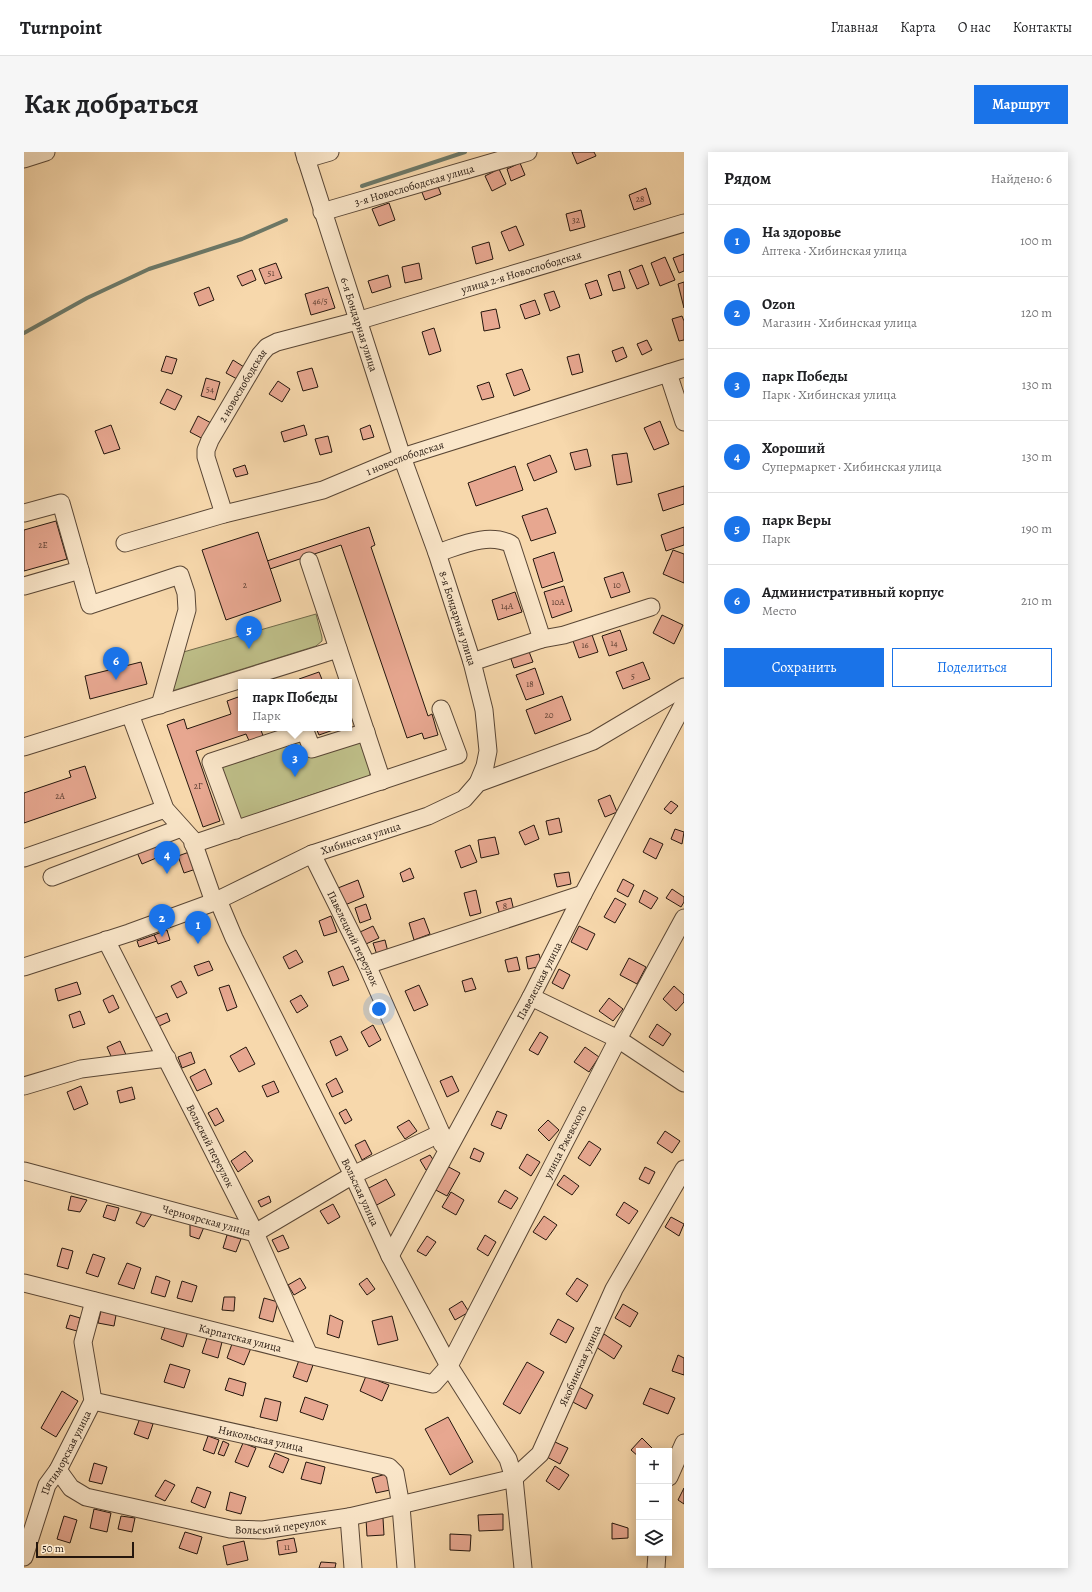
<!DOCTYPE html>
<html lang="ru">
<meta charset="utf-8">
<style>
:root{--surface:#fff;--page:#f6f6f6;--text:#202124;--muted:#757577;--line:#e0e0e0;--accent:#1a73e8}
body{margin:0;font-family:Alegreya,serif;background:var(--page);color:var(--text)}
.controls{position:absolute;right:12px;bottom:12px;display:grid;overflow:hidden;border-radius:0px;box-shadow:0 2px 10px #0003}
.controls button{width:36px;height:36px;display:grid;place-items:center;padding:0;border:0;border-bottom:1px solid var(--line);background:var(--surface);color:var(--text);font:20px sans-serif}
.scale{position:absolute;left:12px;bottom:10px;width:98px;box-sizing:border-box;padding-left:4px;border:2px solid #24160d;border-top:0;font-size:11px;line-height:14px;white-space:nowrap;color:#24160d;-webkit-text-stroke:3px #fae6c9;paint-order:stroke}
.you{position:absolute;left:355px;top:857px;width:14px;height:14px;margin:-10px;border:3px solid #fff;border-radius:50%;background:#1a73e8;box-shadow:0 0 0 6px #1a73e833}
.badge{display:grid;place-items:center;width:26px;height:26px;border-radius:50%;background:var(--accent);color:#fff;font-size:13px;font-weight:700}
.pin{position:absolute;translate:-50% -33px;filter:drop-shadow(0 1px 2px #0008)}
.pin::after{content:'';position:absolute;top:21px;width:14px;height:12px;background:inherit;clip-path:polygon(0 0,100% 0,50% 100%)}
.popup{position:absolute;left:214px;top:527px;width:114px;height:52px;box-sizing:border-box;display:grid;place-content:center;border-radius:0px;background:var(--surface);filter:drop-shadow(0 1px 3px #0005);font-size:13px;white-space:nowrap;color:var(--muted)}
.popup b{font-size:15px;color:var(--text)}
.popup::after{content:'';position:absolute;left:50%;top:100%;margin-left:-8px;border:8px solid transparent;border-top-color:var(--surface)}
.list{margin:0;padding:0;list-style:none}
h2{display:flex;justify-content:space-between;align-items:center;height:52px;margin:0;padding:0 16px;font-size:17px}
h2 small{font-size:13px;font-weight:400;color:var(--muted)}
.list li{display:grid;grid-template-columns:26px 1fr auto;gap:12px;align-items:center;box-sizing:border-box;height:72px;padding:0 16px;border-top:1px solid var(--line)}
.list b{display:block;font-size:15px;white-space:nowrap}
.list p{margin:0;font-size:13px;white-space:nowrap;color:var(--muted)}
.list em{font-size:13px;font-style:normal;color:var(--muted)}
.actions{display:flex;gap:8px;padding:12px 16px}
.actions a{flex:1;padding:9px 0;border:1px solid var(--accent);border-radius:0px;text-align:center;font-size:14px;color:var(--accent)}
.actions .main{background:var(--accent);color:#fff}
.icon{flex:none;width:22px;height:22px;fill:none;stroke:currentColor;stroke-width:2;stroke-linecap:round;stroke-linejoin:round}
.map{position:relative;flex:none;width:660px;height:1416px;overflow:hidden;border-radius:0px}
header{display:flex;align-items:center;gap:24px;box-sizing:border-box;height:56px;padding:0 20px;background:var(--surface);border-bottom:1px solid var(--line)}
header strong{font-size:19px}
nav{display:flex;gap:22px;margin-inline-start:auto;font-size:14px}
.intro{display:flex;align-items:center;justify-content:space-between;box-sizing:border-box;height:96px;padding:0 24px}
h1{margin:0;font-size:28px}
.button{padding:10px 18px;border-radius:0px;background:var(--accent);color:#fff;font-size:14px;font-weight:700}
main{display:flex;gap:24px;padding:0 24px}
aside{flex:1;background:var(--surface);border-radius:0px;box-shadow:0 2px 10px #0003}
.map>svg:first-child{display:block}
.park{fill:#bebe88;stroke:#716a4a}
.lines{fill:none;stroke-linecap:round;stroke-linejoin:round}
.stream{stroke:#6d7968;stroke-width:4}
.building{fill:#e7a790;stroke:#24160d}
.minor-casing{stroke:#594635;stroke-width:19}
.minor{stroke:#fae6c9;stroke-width:17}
.labels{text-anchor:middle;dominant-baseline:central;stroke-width:3;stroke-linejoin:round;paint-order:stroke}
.number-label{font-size:9px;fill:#553a2e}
.street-label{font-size:11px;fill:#24160d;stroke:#fae6c9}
</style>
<header>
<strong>Turnpoint</strong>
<nav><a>Главная</a><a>Карта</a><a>О нас</a><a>Контакты</a></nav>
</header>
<div class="intro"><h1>Как добраться</h1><a class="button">Маршрут</a></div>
<main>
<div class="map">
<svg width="660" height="1416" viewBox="0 0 660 1416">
<rect width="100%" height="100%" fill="#f7d8ac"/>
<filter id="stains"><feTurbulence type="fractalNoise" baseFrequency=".005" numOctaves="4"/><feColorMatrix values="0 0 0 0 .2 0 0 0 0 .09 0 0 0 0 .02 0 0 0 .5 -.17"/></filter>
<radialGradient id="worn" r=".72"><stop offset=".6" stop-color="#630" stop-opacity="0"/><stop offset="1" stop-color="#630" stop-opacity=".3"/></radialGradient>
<!-- park -->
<g class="park">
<path d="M292,462L298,485V489L292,494L148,539L156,501Z"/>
<path d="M280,586L338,589L347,616L345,627L326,630L236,660L233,665L221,669L214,666L198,615Z"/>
</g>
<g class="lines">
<!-- stream -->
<g class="stream">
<path d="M338,34L441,0"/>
<path d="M0,181L63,146L125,117L218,87L262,68"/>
</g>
</g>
<!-- building -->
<g class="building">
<path d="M548,0H570L572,4L553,12Z"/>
<path d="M496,11L501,23L487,29L483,17Z"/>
<path d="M475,17L482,32L468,39L461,24Z"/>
<path d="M413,32L417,42L401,48L397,38Z"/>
<path d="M622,36L627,52L610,58L605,43Z"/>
<path d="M365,51L371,68L355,74L348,57Z"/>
<path d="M557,58L561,75L546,79L542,62Z"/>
<path d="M492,74L500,93L485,99L477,80Z"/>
<path d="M465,90L469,107L452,112L448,95Z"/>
<path d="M660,102V119L655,121L649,106Z"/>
<path d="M641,105L651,128L636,134L627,111Z"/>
<path d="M252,111L258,126L241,132L235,117Z"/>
<path d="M395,111L398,127L381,131L378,115Z"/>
<path d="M618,113L625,132L613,137L605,118Z"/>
<path d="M228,118L232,128L218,134L213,124Z"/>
<path d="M596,119L601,136L589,139L584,123Z"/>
<path d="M364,123L367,135L348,141L344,129Z"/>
<path d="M573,128L578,143L566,147L561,132Z"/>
<path d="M660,130V156L654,132Z"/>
<path d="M185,135L190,148L175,154L170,141Z"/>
<path d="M304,135L311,156L287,163L281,142Z"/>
<path d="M530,139L536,155L526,159L520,142Z"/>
<path d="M511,148L516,162L501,167L496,153Z"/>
<path d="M472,157L476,176L460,179L457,160Z"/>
<path d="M658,164L660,169V188L655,189L648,167Z"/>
<path d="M410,176L417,199L405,203L398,180Z"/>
<path d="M623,188L628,198L618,203L613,192Z"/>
<path d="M599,195L603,205L592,210L588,199Z"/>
<path d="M555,202L559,220L548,223L543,205Z"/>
<path d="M142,204L153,207L148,222L137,219Z"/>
<path d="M209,208L220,215L213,227L202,221Z"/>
<path d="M288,216L294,235L279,239L273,220Z"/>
<path d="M498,217L506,238L490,244L482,222Z"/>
<path d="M182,226L196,230L191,248L177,244Z"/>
<path d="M254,229L266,237L258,250L245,242Z"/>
<path d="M465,230L470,245L458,248L453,234Z"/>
<path d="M143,237L158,244L151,258L136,251Z"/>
<path d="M174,264L189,272L181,288L166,280Z"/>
<path d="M636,269L645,292L630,298L620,276Z"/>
<path d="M87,273L96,297L80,302L71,279Z"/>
<path d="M280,273L283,283L260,290L257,280Z"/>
<path d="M346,273L350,285L339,288L336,277Z"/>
<path d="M304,284L308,300L296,303L291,287Z"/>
<path d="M563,297L567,314L551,318L546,301Z"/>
<path d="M603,301L608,330L593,333L588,303Z"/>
<path d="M526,303L533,320L510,329L503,312Z"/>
<path d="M221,313L224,322L212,325L209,317Z"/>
<path d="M491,314L499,338L452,354L444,331Z"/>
<path d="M660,334V352L639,359L634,342Z"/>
<path d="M523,356L532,381L507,389L498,364Z"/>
<path d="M32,369L43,407L0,419V378Z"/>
<path d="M345,375L351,393L347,395L404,564L408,562L414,583L400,587L398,581L383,586L317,393L246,417L243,409Z"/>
<path d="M660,375V393L642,399L637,383Z"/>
<path d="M234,380L257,449L202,468L178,398Z"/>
<path d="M649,398L660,402V431L639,422Z"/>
<path d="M530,400L539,429L518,436L509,407Z"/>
<path d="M599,420L606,440L587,446L580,426Z"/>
<path d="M540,434L548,459L528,466L520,440Z"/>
<path d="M491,440L498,460L474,468L468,448Z"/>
<path d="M638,463L659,473L650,492L629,481Z"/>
<path d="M596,478L603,498L585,504L578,484Z"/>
<path d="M567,480L574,500L555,506L548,486Z"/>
<path d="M504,497L509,510L490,516L486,504Z"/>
<path d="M117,510L123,532L66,547L61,524Z"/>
<path d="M619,510L626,527L599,537L592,520Z"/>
<path d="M511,516L520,542L502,548L492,523Z"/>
<path d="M295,520L299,530H276L275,527Z"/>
<path d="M217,544V576H236L240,586L226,591L222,582L172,599L196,669L179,675L143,573L160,567L163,577L207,562L203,549Z"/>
<path d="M538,544L547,568L511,582L502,558Z"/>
<path d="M292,576H315L295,583Z"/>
<path d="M61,614L72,646L0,671V641L47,625L45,619Z"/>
<path d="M586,643L593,660L581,665L574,648Z"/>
<path d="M647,649L654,654L647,662L640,657Z"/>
<path d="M535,666L538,680L525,683L522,669Z"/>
<path d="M510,673L515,687L501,693L495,680Z"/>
<path d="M651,677L660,680L658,692L647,687Z"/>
<path d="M471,685L475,702L457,706L454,688Z"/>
<path d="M626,686L639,692L632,707L619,700Z"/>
<path d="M132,691L137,704L118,712L112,698Z"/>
<path d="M446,693L453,710L437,716L431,699Z"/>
<path d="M168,699L175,716L160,721L154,704Z"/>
<path d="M386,716L390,726L379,730L376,721Z"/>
<path d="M545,720L547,732L533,735L530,722Z"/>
<path d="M599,727L610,733L604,745L593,739Z"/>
<path d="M334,728L340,745L321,753L314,736Z"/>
<path d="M648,737L660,745V750L657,755L642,746Z"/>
<path d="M452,738L457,761L446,764L440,741Z"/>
<path d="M620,738L634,746L627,757L615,750Z"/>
<path d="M487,746L490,759L476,763L472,750Z"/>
<path d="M591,746L602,752L591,771L580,765Z"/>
<path d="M342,752L347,767L336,771L331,756Z"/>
<path d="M307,764L313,780L300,784L295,769Z"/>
<path d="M400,766L406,782L390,788L385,771Z"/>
<path d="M349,774L355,786L342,792L336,780Z"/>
<path d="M555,774L571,782L563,798L547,790Z"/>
<path d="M143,778L146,788L134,792L130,783Z"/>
<path d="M130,783L133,789L115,795L113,789Z"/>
<path d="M361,788L364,800L353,803L349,791Z"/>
<path d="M272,798L279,810L265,817L259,805Z"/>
<path d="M515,802L518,814L504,817L502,805Z"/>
<path d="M493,805L496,818L484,820L481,808Z"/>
<path d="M605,806L622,815L613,832L596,823Z"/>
<path d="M185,809L189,818L174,824L170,814Z"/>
<path d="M319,814L325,828L309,834L304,820Z"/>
<path d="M535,817L546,823L539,837L528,831Z"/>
<path d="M448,826L452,837L441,840L438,829Z"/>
<path d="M157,829L163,841L153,846L147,834Z"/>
<path d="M53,830L57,842L34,849L31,837Z"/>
<path d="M205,833L213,855L203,859L195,836Z"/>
<path d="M395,833L404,853L390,859L381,839Z"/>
<path d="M650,834L660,843V850L652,859L639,847Z"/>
<path d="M89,843L95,856L85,861L79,848Z"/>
<path d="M277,843L284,854L273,861L266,849Z"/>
<path d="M585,846L599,857L589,869L575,859Z"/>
<path d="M56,859L61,872L49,876L45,863Z"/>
<path d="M143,861L146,869L135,874L131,866Z"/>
<path d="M633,872L647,882L639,894L625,885Z"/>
<path d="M349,873L357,888L345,895L337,880Z"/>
<path d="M516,880L524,885L514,903L505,898Z"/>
<path d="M317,884L324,898L312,904L306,889Z"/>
<path d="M96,889L103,905L90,911L83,895Z"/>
<path d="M222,895L231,912L215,920L206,904Z"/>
<path d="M561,895L575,905L565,920L550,910Z"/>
<path d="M167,900L171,911L158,916L154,905Z"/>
<path d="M181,917L188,932L173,939L166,925Z"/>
<path d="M428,924L435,939L423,945L416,929Z"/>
<path d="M312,926L319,940L308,945L302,932Z"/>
<path d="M250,929L255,940L243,945L238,934Z"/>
<path d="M57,934L64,952L50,958L43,940Z"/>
<path d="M108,935L111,947L96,951L93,939Z"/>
<path d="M193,956L200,969L191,974L184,961Z"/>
<path d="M322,957L328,968L321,972L315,961Z"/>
<path d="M473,959L483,963L477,977L467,973Z"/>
<path d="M385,968L393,979L381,987L373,975Z"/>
<path d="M524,968L535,978L525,989L514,978Z"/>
<path d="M641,979L656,989L648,1001L633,991Z"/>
<path d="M341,988L348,1002L338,1008L331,993Z"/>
<path d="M565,989L577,997L566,1014L554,1006Z"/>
<path d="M450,996L460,1001L456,1010L446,1006Z"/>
<path d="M221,999L229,1009L214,1020L207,1009Z"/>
<path d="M503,1002L516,1010L507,1024L495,1016Z"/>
<path d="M406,1003L412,1012L402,1018L396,1008Z"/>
<path d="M421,1013L436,1021L423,1044L408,1036Z"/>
<path d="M621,1015L631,1020L625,1032L615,1027Z"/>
<path d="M540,1023L555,1034L548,1043L533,1033Z"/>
<path d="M362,1027L371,1043L351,1054L343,1037Z"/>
<path d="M481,1038L494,1046L487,1057L474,1050Z"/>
<path d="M427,1040L440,1048L432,1063L418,1055Z"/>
<path d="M47,1044L63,1048L56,1060L44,1058Z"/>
<path d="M245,1044L247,1050L237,1055L234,1049Z"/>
<path d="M600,1050L614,1059L605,1072L592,1063Z"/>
<path d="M309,1052L316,1065L304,1072L296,1059Z"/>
<path d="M83,1053L95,1056L91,1069L79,1065Z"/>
<path d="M119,1057L128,1062L120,1075L112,1071Z"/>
<path d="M520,1064L533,1073L522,1088L509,1080Z"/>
<path d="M647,1065L660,1072L655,1084L641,1075Z"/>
<path d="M166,1070L180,1075L175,1087L166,1084Z"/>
<path d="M203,1083L217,1087L212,1100L199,1096Z"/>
<path d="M259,1083L265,1096L254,1100L248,1088Z"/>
<path d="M461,1083L472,1090L464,1104L453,1097Z"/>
<path d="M403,1084L412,1090L402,1104L393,1099Z"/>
<path d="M38,1096L49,1099L44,1117L33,1114Z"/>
<path d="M69,1102L81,1106L74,1125L62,1121Z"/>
<path d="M103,1111L117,1116L110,1137L94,1132Z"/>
<path d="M132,1124L146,1129L141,1145L127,1141Z"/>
<path d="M276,1126L282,1136L270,1143L264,1133Z"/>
<path d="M343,1126L351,1137L343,1143L335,1132Z"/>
<path d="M553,1126L564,1133L553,1150L542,1142Z"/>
<path d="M158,1129L173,1134L168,1150L153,1146Z"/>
<path d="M200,1145H211L210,1159L198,1158Z"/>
<path d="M240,1146L254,1150L249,1170L235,1166Z"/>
<path d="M438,1149L445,1160L431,1168L425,1157Z"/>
<path d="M599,1152L614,1161L606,1175L591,1166Z"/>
<path d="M78,1155L93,1158L90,1174L74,1171Z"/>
<path d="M46,1163L56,1166L53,1179L42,1176Z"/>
<path d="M306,1163L319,1169L315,1186L303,1182Z"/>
<path d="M368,1164L374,1188L354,1193L348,1169Z"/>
<path d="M534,1167L550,1176L542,1191L526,1182Z"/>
<path d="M142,1172L164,1179L159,1195L137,1187Z"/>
<path d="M580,1182L598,1194L590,1207L572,1195Z"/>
<path d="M183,1186L198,1190L194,1206L178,1201Z"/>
<path d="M209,1189L227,1196L220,1213L203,1206Z"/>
<path d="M654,1203L660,1206V1223L648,1219Z"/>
<path d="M275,1208L289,1213L283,1230L269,1225Z"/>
<path d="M503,1210L520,1220L496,1262L479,1252Z"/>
<path d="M146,1212L166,1218L160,1236L140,1230Z"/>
<path d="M342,1224L365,1233L358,1249L336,1239Z"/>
<path d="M205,1226L222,1231L219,1244L201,1238Z"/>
<path d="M555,1235L569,1243L562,1257L547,1249Z"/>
<path d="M626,1236L651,1246L644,1262L619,1252Z"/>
<path d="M38,1239L54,1249L32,1285L17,1276Z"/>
<path d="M281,1245L304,1253L299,1268L276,1260Z"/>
<path d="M241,1246L257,1250L253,1269L236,1265Z"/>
<path d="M424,1265L449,1310L426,1323L401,1277Z"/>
<path d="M116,1266L129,1272L124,1287L110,1282Z"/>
<path d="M184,1284L195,1288L190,1302L179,1298Z"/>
<path d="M618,1286L631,1299H615V1305L607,1298Z"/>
<path d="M199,1289L205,1292L200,1304L194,1302Z"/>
<path d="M531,1290L544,1296L536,1312L523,1305Z"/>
<path d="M219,1291L232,1296L224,1315L211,1310Z"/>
<path d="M251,1301L265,1307L259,1321L245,1315Z"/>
<path d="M282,1310L301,1315L297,1332L277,1327Z"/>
<path d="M70,1311L83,1315L78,1332L65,1329Z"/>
<path d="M531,1314L545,1323L535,1338L522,1329Z"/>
<path d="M362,1322L366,1338L352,1341L348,1326Z"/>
<path d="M141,1328L151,1333L141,1349L131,1344Z"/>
<path d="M173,1335L187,1340L181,1356L167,1350Z"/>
<path d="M660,1336V1352L654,1348Z"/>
<path d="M206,1340L222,1345L217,1362L202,1358Z"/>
<path d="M70,1357L87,1361L83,1380L66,1376Z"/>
<path d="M479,1362V1378L455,1379L454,1363Z"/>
<path d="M40,1364L53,1368L46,1391L33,1387Z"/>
<path d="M97,1364L111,1366L108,1380L94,1377Z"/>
<path d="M359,1366L360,1383L343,1384L342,1367Z"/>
<path d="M588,1371L604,1376V1386L588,1387Z"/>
<path d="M161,1380L178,1385L173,1402L155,1396Z"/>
<path d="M426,1382L447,1383L446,1399L426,1398Z"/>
<path d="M270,1386L273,1400L255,1403L253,1389Z"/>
<path d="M220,1389L224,1408L203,1413L199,1394Z"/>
<path d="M297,1410L312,1411L311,1416H295Z"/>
</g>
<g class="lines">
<defs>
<g id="minor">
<path id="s1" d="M280,0L378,305L413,401L448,510L460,558L464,599L461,614L454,631"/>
<path d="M0,7L22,0"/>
<path d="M282,7L306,0"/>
<path id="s2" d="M298,60L504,0"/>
<path d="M644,221L660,270"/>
<path d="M0,361L37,351L66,453L156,423L162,441L163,458L136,553"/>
<path id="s3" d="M200,362L182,305V298L186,288L236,203L243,195L253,190L333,169L660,71"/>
<path id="s4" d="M101,391L200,362L299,338L378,305L660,216"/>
<path d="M413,401C436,394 463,380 487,392L518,487L448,510"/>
<path d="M285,409L358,629"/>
<path d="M0,434L56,418"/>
<path d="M518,487L540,483L627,455"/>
<path d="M106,562L141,657L168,687L190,750"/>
<path d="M0,595L314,497"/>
<path d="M212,678L187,610L281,579L288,597L342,580"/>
<path d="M169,692L434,603L417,557"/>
<path id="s5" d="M288,702L343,813L417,981L418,992"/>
<path d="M0,706L141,657"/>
<path d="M28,725L157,676"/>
<path id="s6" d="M194,748L210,786L329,1023L366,1104L425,1214L484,1307L490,1326L499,1416"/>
<path id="s7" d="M82,788L231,1081L285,1203"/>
<path d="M343,813L559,742"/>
<path id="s8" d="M0,815L105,781L190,750L288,702L404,664L440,647L454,631L569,589L660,535"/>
<path d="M507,845L594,887L660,931"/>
<path d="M0,934L57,917L143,906"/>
<path id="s9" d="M0,1019L231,1081L329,1023L417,981"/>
<path id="s10" d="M366,1104L507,845L559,742L660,551"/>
<path id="s11" d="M0,1131L285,1203L409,1232L425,1214L594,887L660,766"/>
<path id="s12" d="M69,1249L365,1315L371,1321L377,1354L382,1416"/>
<path id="s13" d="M34,1318L47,1336L62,1345L206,1377L239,1378L325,1365L490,1326L516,1302L590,1137L660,1017"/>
<path d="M645,1325L660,1291"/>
<path d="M325,1365L329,1416"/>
<path id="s14" d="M0,1405L23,1333L34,1318L69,1249L59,1190L70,1149"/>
<path d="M632,1416L633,1401"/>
</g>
</defs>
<!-- minor casing -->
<use href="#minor" class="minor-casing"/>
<!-- minor -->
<use href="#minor" class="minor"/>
</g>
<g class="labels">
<!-- number labels -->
<g class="number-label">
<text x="616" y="47">28</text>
<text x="552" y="68">32</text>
<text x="247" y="121">51</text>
<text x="296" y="149">46/5</text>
<text x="186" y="237">54</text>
<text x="19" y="393">2Е</text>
<text x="221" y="433">2</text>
<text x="593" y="433">10</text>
<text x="534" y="450">10А</text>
<text x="483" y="454">14А</text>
<text x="590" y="491">14</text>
<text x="561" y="493">16</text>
<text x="609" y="524">5</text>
<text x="506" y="532">18</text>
<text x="525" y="563">20</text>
<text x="174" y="634">2Г</text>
<text x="36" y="644">2А</text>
<text x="481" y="754">8</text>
<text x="263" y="1395">11</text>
</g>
<!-- street labels -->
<g class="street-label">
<text stroke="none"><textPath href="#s2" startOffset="96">3-я Новослободская улица</textPath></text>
<text stroke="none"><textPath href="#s3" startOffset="452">улица 2-я Новослободская</textPath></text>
<text stroke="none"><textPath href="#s1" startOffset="181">6-я Бондарная улица</textPath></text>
<text stroke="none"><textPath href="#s3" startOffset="141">2 новослободская</textPath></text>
<text stroke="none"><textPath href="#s4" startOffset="293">1 новослободская</textPath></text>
<text stroke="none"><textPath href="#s1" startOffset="491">8-я Бондарная улица</textPath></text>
<text stroke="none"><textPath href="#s8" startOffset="361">Хибинская улица</textPath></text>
<text stroke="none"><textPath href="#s5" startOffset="94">Павелецкий переулок</textPath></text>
<text stroke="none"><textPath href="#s10" startOffset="313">Павелецкая улица</textPath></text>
<text stroke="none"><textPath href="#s11" startOffset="698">улица Ржевского</textPath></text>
<text stroke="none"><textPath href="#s7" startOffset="231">Вольский переулок</textPath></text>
<text stroke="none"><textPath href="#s6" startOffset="325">Вольская улица</textPath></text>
<text stroke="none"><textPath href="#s9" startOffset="189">Черноярская улица</textPath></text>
<text stroke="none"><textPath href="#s11" startOffset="223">Карпатская улица</textPath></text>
<text stroke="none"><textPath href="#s13" startOffset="609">Якобинская улица</textPath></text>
<text stroke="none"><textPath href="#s12" startOffset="172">Никольская улица</textPath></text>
<text stroke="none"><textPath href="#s14" startOffset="113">Пятиморская улица</textPath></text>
<text stroke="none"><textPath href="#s13" startOffset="238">Вольский переулок</textPath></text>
</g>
</g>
<rect width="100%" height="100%" filter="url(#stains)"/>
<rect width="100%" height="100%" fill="url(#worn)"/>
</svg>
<div class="controls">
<button>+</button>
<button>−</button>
<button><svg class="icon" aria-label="layers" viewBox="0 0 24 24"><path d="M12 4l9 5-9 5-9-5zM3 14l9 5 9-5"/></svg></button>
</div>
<div class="scale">50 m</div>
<div class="you"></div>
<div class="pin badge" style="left:174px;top:792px">1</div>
<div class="pin badge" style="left:138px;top:785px">2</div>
<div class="pin badge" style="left:271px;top:625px">3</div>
<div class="popup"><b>парк Победы</b>Парк</div>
<div class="pin badge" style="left:143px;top:722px">4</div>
<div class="pin badge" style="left:225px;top:497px">5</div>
<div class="pin badge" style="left:92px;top:528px">6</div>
</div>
<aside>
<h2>Рядом<small>Найдено: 6</small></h2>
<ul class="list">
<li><span class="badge">1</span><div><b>На здоровье</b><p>Аптека · Хибинская улица</p></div><em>100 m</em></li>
<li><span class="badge">2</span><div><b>Ozon</b><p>Магазин · Хибинская улица</p></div><em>120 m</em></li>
<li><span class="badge">3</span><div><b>парк Победы</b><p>Парк · Хибинская улица</p></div><em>130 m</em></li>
<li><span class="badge">4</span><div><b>Хороший</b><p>Супермаркет · Хибинская улица</p></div><em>130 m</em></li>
<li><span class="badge">5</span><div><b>парк Веры</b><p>Парк</p></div><em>190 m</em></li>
<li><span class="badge">6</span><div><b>Административный корпус</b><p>Место</p></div><em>210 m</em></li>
</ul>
<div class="actions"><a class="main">Сохранить</a><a>Поделиться</a></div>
</aside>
</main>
